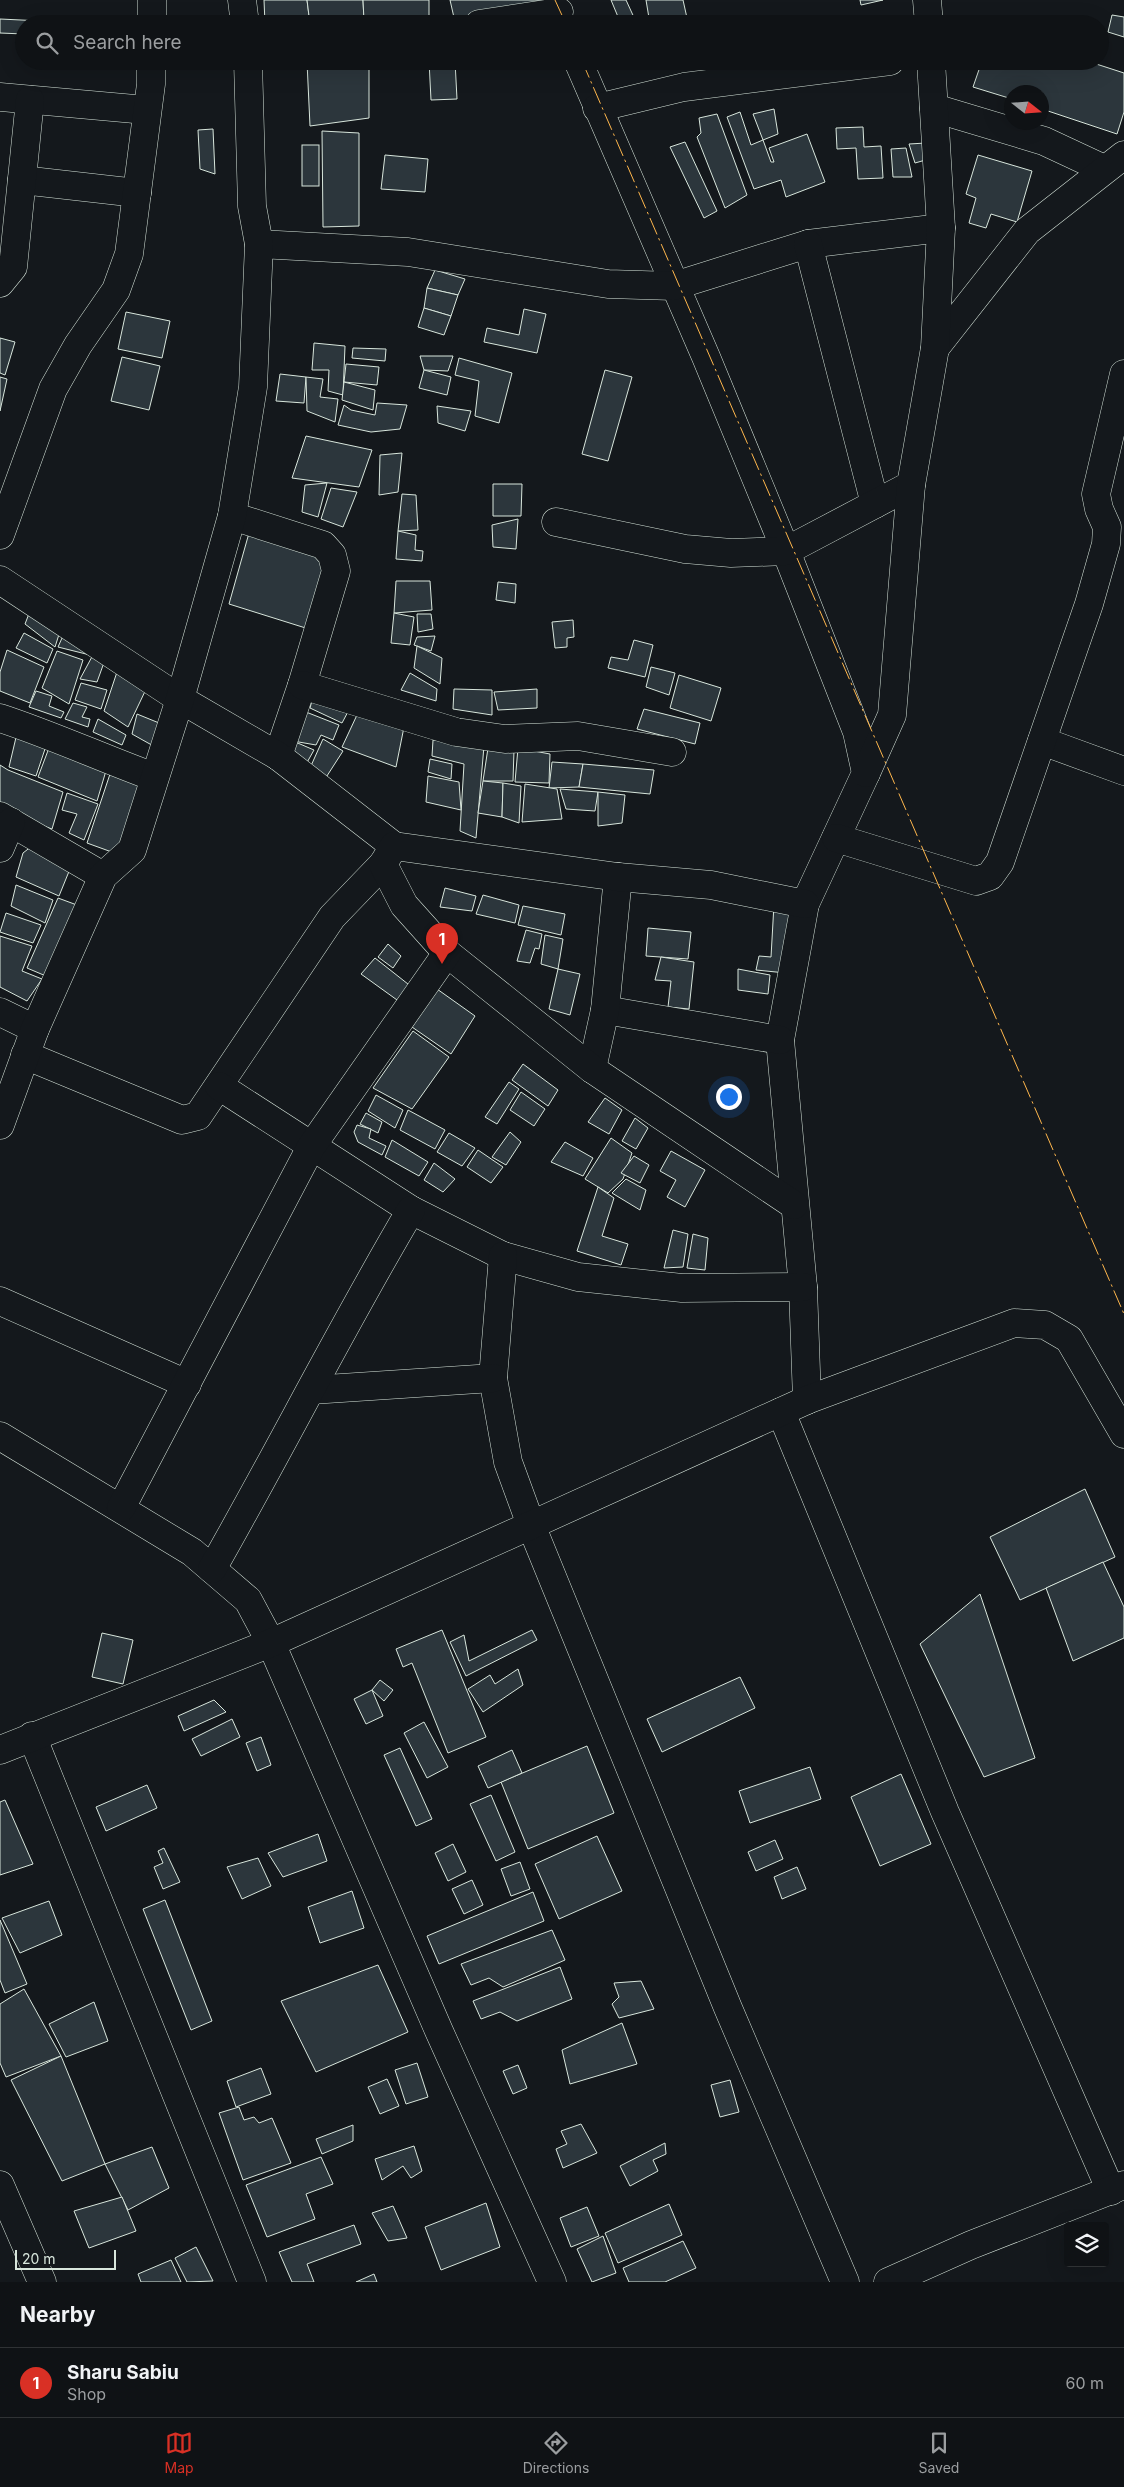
<!DOCTYPE html>
<style>
:root{--surface:#0f1215;--page:#1d2022;--text:#f1f3f6;--muted:#9b9ea0;--line:#2f3234;--accent:#d93025}
body{margin:0;font-family:Inter,sans-serif;background:var(--page);color:var(--text)}
.controls{position:absolute;right:15px;bottom:15px;display:grid;overflow:hidden;border-radius:5px;box-shadow:0 5px 20px #0002}
.controls button{width:45px;height:45px;display:grid;place-items:center;padding:0;border:0;border-bottom:1px solid var(--line);background:var(--surface);color:var(--text);font:25px sans-serif}
.compass{position:absolute;left:1004px;top:85px;width:45px;height:45px;border-radius:50%;background:var(--surface);box-shadow:0 5px 20px #0002;rotate:107deg}
.scale{position:absolute;left:15px;bottom:12px;width:101px;box-sizing:border-box;padding-left:5px;border:2px solid #d8e6dc;border-top:0;font-size:14px;line-height:18px;white-space:nowrap;color:#d8e6dc;-webkit-text-stroke:4px #14181c;paint-order:stroke}
.you{position:absolute;left:728px;top:1096px;width:18px;height:18px;margin:-12px;border:4px solid #fff;border-radius:50%;background:#1a73e8;box-shadow:0 0 0 8px #1a73e833}
.badge{display:grid;place-items:center;width:32px;height:32px;border-radius:50%;background:var(--accent);color:#fff;font-size:16px;font-weight:700}
.pin{position:absolute;translate:-50% -41px;filter:drop-shadow(0 1px 2px #0008)}
.pin::after{content:'';position:absolute;top:26px;width:18px;height:15px;background:inherit;clip-path:polygon(0 0,100% 0,50% 100%)}
.list{margin:0;padding:0;list-style:none}
h2{display:flex;justify-content:space-between;align-items:center;height:65px;margin:0;padding:0 20px;font-size:21px}
h2 small{font-size:16px;font-weight:400;color:var(--muted)}
.list li{display:grid;grid-template-columns:32px 1fr auto;gap:15px;align-items:center;box-sizing:border-box;height:70px;padding:0 20px;border-top:1px solid var(--line)}
.list b{display:block;font-size:19px;white-space:nowrap}
.list p{margin:0;font-size:16px;white-space:nowrap;color:var(--muted)}
.list em{font-size:16px;font-style:normal;color:var(--muted)}
.icon{flex:none;width:28px;height:28px;fill:none;stroke:currentColor;stroke-width:2;stroke-linecap:round;stroke-linejoin:round}
.map{position:relative;flex:none;width:1124px;height:2282px;overflow:hidden}
.search{position:absolute;background:var(--surface);box-shadow:0 5px 20px #0002;left:15px;right:15px;top:15px;height:55px;display:flex;align-items:center;gap:12px;box-sizing:border-box;padding:0 18px;border-radius:28px;color:var(--muted);font-size:19px}
.sheet{height:135px;background:var(--surface)}
nav{display:flex;justify-content:space-around;align-items:center;box-sizing:border-box;height:70px;border-top:1px solid var(--line);background:var(--surface);font-size:14px;color:var(--muted)}
nav a{display:grid;justify-items:center;gap:2px}
nav .on{color:var(--accent)}
.map>svg:first-child{display:block}
.building{fill:#2c363c;stroke:#d8e6dc}
.lines{fill:none;stroke-linecap:round;stroke-linejoin:round}
.minor-casing{stroke:#d8e6dc;stroke-width:29}
.minor{stroke:#14181c;stroke-width:28}
.power{stroke:#ffb74d;stroke-width:1;stroke-dasharray:18 4 2.5 4;stroke-linecap:butt}
</style>
<div class="map">
<svg width="1124" height="2282" viewBox="0 0 1124 2282">
<rect width="100%" height="100%" fill="#14181c"/>
<!-- building -->
<g class="building">
<path d="M264,0H307L310,24H265Z"/>
<path d="M307,0H363L364,21L310,24Z"/>
<path d="M363,0H429V17L364,21Z"/>
<path d="M450,0H542L544,8L455,22Z"/>
<path d="M611,0H626L637,24H621Z"/>
<path d="M646,0H683L687,18L650,24Z"/>
<path d="M860,0H883L861,5Z"/>
<path d="M1112,15L1124,17V37L1108,32Z"/>
<path d="M0,19L42,21V24H24V34L0,33Z"/>
<path d="M52,61H126L125,69L52,65Z"/>
<path d="M369,61V118L310,126L307,62Z"/>
<path d="M429,61H455L457,99L431,100Z"/>
<path d="M982,61H1087L1124,73V112L1117,134L1042,109V92H1012V99L973,87Z"/>
<path d="M774,109L778,134L763,140L753,114Z"/>
<path d="M740,112L751,145L763,140L771,162H774L769,148L807,134L825,182L786,197L781,180L754,189L727,117Z"/>
<path d="M717,114L747,195L725,208L697,137L701,133L699,118Z"/>
<path d="M863,127L864,147L881,146L883,178L858,179L856,148L837,149L836,128Z"/>
<path d="M213,129L215,174L200,169L198,130Z"/>
<path d="M322,131L359,133V226L323,227Z"/>
<path d="M685,142L717,211L704,218L670,147Z"/>
<path d="M926,143L929,159L915,163L909,144Z"/>
<rect x="302" y="145" width="17" height="41"/>
<path d="M906,148L912,177H893L891,149Z"/>
<path d="M385,155L428,159L425,192L381,189Z"/>
<path d="M978,155L1032,171L1017,222L991,214L986,228L969,223L976,198L966,194Z"/>
<path d="M435,270L465,279L458,295L427,288Z"/>
<path d="M427,288L458,295L451,316L424,308Z"/>
<path d="M424,308L451,316L444,335L418,327Z"/>
<path d="M524,309L546,314L537,353L484,342L487,328L519,335Z"/>
<path d="M126,312L170,321L162,358L118,349Z"/>
<path d="M0,338L15,342L5,375L0,373Z"/>
<path d="M314,343L345,346L343,395L328,391L329,370H312Z"/>
<path d="M353,348L386,349L385,361L352,358Z"/>
<path d="M420,356H453L448,371L424,370Z"/>
<path d="M122,357L160,366L149,410L111,401Z"/>
<path d="M459,358L512,373L499,423L475,416L479,381L455,375Z"/>
<path d="M346,364L379,367L377,385L344,382Z"/>
<path d="M424,370L451,377L447,395L419,388Z"/>
<path d="M605,370L632,377L608,461L582,454Z"/>
<path d="M280,374L306,377L304,403L276,401Z"/>
<path d="M0,377L7,379L0,411Z"/>
<path d="M306,377L323,379L320,397L338,399L335,422L307,411Z"/>
<path d="M344,382L375,390L373,410L342,400Z"/>
<path d="M377,403L407,405L400,429L371,432L338,425L344,405L351,410L375,415Z"/>
<path d="M437,406L471,411L465,431L438,423Z"/>
<path d="M306,436L372,450L359,487L292,478Z"/>
<path d="M402,453L398,492L379,495L380,455Z"/>
<path d="M327,483L318,517L302,512L305,485Z"/>
<path d="M493,484H522L521,516H493Z"/>
<path d="M331,488L357,492L343,527L321,519Z"/>
<path d="M402,494L416,495L418,530L398,531Z"/>
<path d="M518,519L516,549L493,547L492,525Z"/>
<path d="M398,531L416,535L415,550L423,551L422,561L396,559Z"/>
<path d="M249,533L328,560L312,630L229,604Z"/>
<path d="M396,581H430L432,610L394,613Z"/>
<path d="M498,582L516,584L515,603L496,600Z"/>
<path d="M32,606L61,628L55,647L25,624Z"/>
<path d="M394,613L414,617L410,645L391,643Z"/>
<path d="M417,614H431L433,629L418,632Z"/>
<path d="M573,620L574,637L567,638V647L555,648L552,622Z"/>
<path d="M66,629L90,655L58,647Z"/>
<path d="M24,633L53,649L47,663L16,648Z"/>
<path d="M435,636L431,651L414,645L417,637Z"/>
<path d="M634,640L653,645L645,677L608,668L611,657L628,660Z"/>
<path d="M417,646L442,658L440,684L414,668Z"/>
<path d="M7,650L44,667L30,703L0,691V672Z"/>
<path d="M57,651L83,660L69,704L42,688Z"/>
<path d="M94,653L106,657L97,682L80,679Z"/>
<path d="M120,663L149,683L128,727L104,711Z"/>
<path d="M651,667L675,673L669,695L646,687Z"/>
<path d="M410,673L437,689L436,701L401,690Z"/>
<path d="M679,675L721,688L711,721L670,708Z"/>
<path d="M81,683L107,690L101,709L75,700Z"/>
<path d="M454,689L492,690V715L453,709Z"/>
<path d="M537,689V708L498,710L494,692Z"/>
<path d="M36,691L52,696L49,706L64,712L61,718L29,707Z"/>
<path d="M314,693L351,706L342,723L310,708Z"/>
<path d="M73,703L87,707L82,717L90,719L88,727L65,719Z"/>
<path d="M644,709L700,723L695,744L637,729Z"/>
<path d="M306,712L339,725L333,740L321,735L316,745L293,741Z"/>
<path d="M137,714L164,725L157,748L132,734Z"/>
<path d="M357,715L404,727L396,767L342,747Z"/>
<path d="M98,719L126,735L122,745L93,732Z"/>
<path d="M18,729L49,737L36,776L9,767Z"/>
<path d="M323,739L343,751L325,779L310,768Z"/>
<path d="M52,740L108,764L97,801L38,777Z"/>
<path d="M433,740L484,746L476,838L460,831L464,764L432,756Z"/>
<path d="M293,741L314,750L305,766L287,753Z"/>
<path d="M488,748L514,750L513,781H483Z"/>
<path d="M518,748L550,754L549,783L515,782Z"/>
<path d="M430,759L452,764L451,779L428,772Z"/>
<path d="M552,762L583,764L579,787L549,788Z"/>
<path d="M583,764L654,770L650,794L579,787Z"/>
<path d="M0,765L8,770L63,792L52,829L0,810Z"/>
<path d="M112,768L143,780L120,855L87,843Z"/>
<path d="M428,776L459,782L461,810L426,802Z"/>
<path d="M483,781L503,783L502,817L478,813Z"/>
<path d="M503,783L521,786L519,823L502,817Z"/>
<path d="M525,784L557,789L562,819L522,822Z"/>
<path d="M560,789L598,792L595,811L566,809Z"/>
<path d="M598,792L625,795L622,823L598,826Z"/>
<path d="M67,793L98,804L84,840L69,833L77,814L62,810Z"/>
<path d="M37,842L72,864L59,896L16,877L23,853Z"/>
<path d="M16,885L53,900L45,923L11,906Z"/>
<path d="M445,888L476,896L472,911L440,907Z"/>
<path d="M483,895L519,905L515,923L476,914Z"/>
<path d="M58,898L85,908L53,979L27,968Z"/>
<path d="M774,904L793,906L786,973L756,970L759,956L771,957Z"/>
<path d="M523,906L565,914L561,935L518,925Z"/>
<path d="M6,913L41,925L33,943L0,932Z"/>
<path d="M648,928L691,932L688,959L646,956Z"/>
<path d="M526,930L542,934L539,949L535,948L530,963L517,961Z"/>
<path d="M545,935L563,939L558,969L541,964Z"/>
<path d="M0,936L32,946L22,971L42,979L27,1001L0,987Z"/>
<path d="M388,944L401,956L393,968L378,957Z"/>
<path d="M661,957L694,962L689,1009L668,1007L671,981L655,980Z"/>
<path d="M375,958L413,988L404,1005L361,974Z"/>
<path d="M558,969L580,974L570,1015L549,1009Z"/>
<path d="M738,969L770,975L768,994L738,990Z"/>
<path d="M437,989L475,1016L451,1054L412,1027Z"/>
<path d="M413,1031L449,1057L412,1109L373,1088Z"/>
<path d="M523,1064L558,1090L548,1106L512,1080Z"/>
<path d="M509,1082L519,1089L497,1124L485,1117Z"/>
<path d="M521,1092L545,1109L534,1126L510,1110Z"/>
<path d="M376,1095L403,1110L395,1128L368,1111Z"/>
<path d="M605,1098L622,1110L609,1134L588,1122Z"/>
<path d="M408,1110L445,1130L435,1149L400,1130Z"/>
<path d="M366,1113L382,1122L378,1133L360,1124Z"/>
<path d="M635,1118L648,1128L636,1149L622,1141Z"/>
<path d="M357,1125L371,1129L369,1138L386,1146L382,1155L358,1142L354,1132Z"/>
<path d="M510,1132L521,1142L506,1165L492,1157Z"/>
<path d="M449,1133L475,1148L462,1166L437,1152Z"/>
<path d="M611,1138L632,1153L623,1179L608,1193L585,1179Z"/>
<path d="M392,1140L428,1162L419,1176L385,1157Z"/>
<path d="M565,1142L593,1158L583,1176L551,1162Z"/>
<path d="M478,1150L503,1167L491,1183L467,1167Z"/>
<path d="M671,1151L705,1170L685,1207L667,1197L676,1180L660,1171Z"/>
<path d="M634,1156L649,1165L640,1183L621,1173Z"/>
<path d="M434,1163L455,1179L443,1192L424,1180Z"/>
<path d="M626,1179L646,1190L640,1210L612,1193Z"/>
<path d="M598,1187L614,1198L602,1236L628,1244L621,1265L577,1251Z"/>
<path d="M673,1230L688,1234L683,1267L664,1268Z"/>
<path d="M693,1234L708,1238L705,1270L687,1268Z"/>
<path d="M1085,1489L1115,1557L1020,1600L990,1537Z"/>
<path d="M1103,1562L1124,1607V1638L1073,1661L1046,1588Z"/>
<path d="M980,1594L1035,1758L984,1777L920,1644Z"/>
<path d="M442,1630L486,1737L448,1753L412,1663L403,1667L396,1649Z"/>
<path d="M532,1630L537,1640L466,1676L450,1642L464,1635L469,1661Z"/>
<path d="M102,1633L133,1640L123,1684L92,1677Z"/>
<path d="M518,1669L523,1685L483,1712L468,1689L490,1675L495,1684Z"/>
<path d="M740,1677L755,1708L662,1752L647,1719Z"/>
<path d="M380,1680L393,1690L384,1701L372,1690Z"/>
<path d="M372,1690L383,1716L366,1724L354,1699Z"/>
<path d="M214,1700L226,1712L184,1731L178,1716Z"/>
<path d="M232,1719L240,1737L201,1756L192,1739Z"/>
<path d="M424,1722L448,1767L427,1778L404,1733Z"/>
<path d="M261,1737L271,1765L257,1771L246,1743Z"/>
<path d="M587,1746L614,1813L528,1849L501,1782Z"/>
<path d="M400,1748L432,1819L416,1826L384,1755Z"/>
<path d="M512,1750L522,1773L488,1788L478,1766Z"/>
<path d="M810,1767L821,1799L750,1823L739,1791Z"/>
<path d="M901,1774L931,1844L880,1866L851,1797Z"/>
<path d="M147,1785L157,1808L106,1831L96,1807Z"/>
<path d="M491,1795L515,1852L496,1861L470,1804Z"/>
<path d="M5,1800L33,1864L0,1875V1802Z"/>
<path d="M318,1834L327,1861L283,1877L268,1853Z"/>
<path d="M597,1836L622,1891L559,1919L535,1864Z"/>
<path d="M775,1840L783,1859L756,1871L748,1852Z"/>
<path d="M453,1844L466,1872L448,1881L435,1853Z"/>
<path d="M164,1848L180,1882L163,1889L154,1867L163,1863L158,1851Z"/>
<path d="M258,1858L271,1886L242,1899L227,1867Z"/>
<path d="M520,1862L530,1889L511,1896L501,1869Z"/>
<path d="M797,1867L806,1889L782,1899L774,1877Z"/>
<path d="M472,1880L483,1905L464,1914L452,1889Z"/>
<path d="M352,1891L364,1928L320,1943L308,1907Z"/>
<path d="M533,1892L544,1921L439,1964L427,1936Z"/>
<path d="M165,1900L212,2021L191,2030L143,1909Z"/>
<path d="M49,1901L62,1935L20,1953L2,1918Z"/>
<path d="M0,1920L27,1984L5,1993L0,1980Z"/>
<path d="M552,1930L565,1960L503,1987L489,1978L471,1985L461,1964Z"/>
<path d="M378,1965L408,2032L316,2072L281,2001Z"/>
<path d="M560,1967L572,1999L517,2021L500,2012L481,2019L473,2001Z"/>
<path d="M641,1981L654,2009L619,2018L612,2004L619,1997L614,1983Z"/>
<path d="M24,1989L61,2056L6,2077L0,2063V2004Z"/>
<path d="M94,2002L108,2041L66,2057L49,2024Z"/>
<path d="M622,2023L637,2064L570,2084L562,2050Z"/>
<path d="M61,2056L105,2164L62,2181L11,2080Z"/>
<path d="M417,2063L428,2097L406,2104L395,2070Z"/>
<path d="M518,2065L527,2088L513,2094L503,2071Z"/>
<path d="M261,2068L271,2094L236,2107L227,2081Z"/>
<path d="M387,2079L399,2106L380,2114L368,2087Z"/>
<path d="M730,2080L739,2112L720,2117L711,2085Z"/>
<path d="M239,2107L244,2120L254,2117L259,2123L272,2118L291,2163L243,2180L219,2113Z"/>
<path d="M581,2124L597,2153L563,2168L556,2149L567,2144L561,2131Z"/>
<path d="M353,2125V2141L322,2154L316,2139Z"/>
<path d="M665,2143L666,2154L653,2160L658,2171L630,2186L620,2166Z"/>
<path d="M414,2146L422,2171L411,2178L403,2166L382,2180L375,2159Z"/>
<path d="M152,2147L169,2188L128,2210L105,2164Z"/>
<path d="M321,2157L333,2184L306,2194L315,2219L267,2237L246,2185Z"/>
<path d="M122,2197L136,2231L89,2248L74,2211Z"/>
<path d="M486,2203L500,2247L441,2270L425,2227Z"/>
<path d="M669,2204L682,2235L618,2263L605,2233Z"/>
<path d="M393,2206L407,2238L388,2241L372,2213Z"/>
<path d="M587,2207L599,2236L571,2247L560,2218Z"/>
<path d="M354,2225L361,2244L307,2264L314,2282H292L279,2252Z"/>
<path d="M603,2236L616,2273L592,2282L577,2249Z"/>
<path d="M683,2241L696,2268L665,2282H629L623,2268Z"/>
<path d="M196,2247L213,2281L187,2282L175,2258Z"/>
<path d="M171,2260L181,2282H141L138,2274Z"/>
<path d="M374,2274L377,2282H356Z"/>
</g>
<g class="lines">
<defs>
<g id="minor">
<path d="M242,0L245,24"/>
<path d="M927,0L929,24"/>
<path d="M152,24V0"/>
<path d="M479,24L559,12"/>
<path d="M578,61L706,357L786,551L857,732L866,773L805,904L780,1040L803,1287L807,1400"/>
<path d="M0,97L146,110"/>
<path d="M597,108L684,87L890,61"/>
<path d="M934,108L1044,141L1104,169"/>
<path d="M22,180L137,193"/>
<path d="M259,244L408,252L608,284L674,286L808,244L941,228"/>
<path d="M808,244L875,504"/>
<path d="M0,283L13,267L30,100"/>
<path d="M935,348L1027,231L1124,155"/>
<path d="M232,516L323,545L332,555L336,571L302,685L278,756"/>
<path d="M556,522L685,549L731,553L786,551L911,485"/>
<path d="M0,535L53,389L78,345L116,290L129,254L151,84V61"/>
<path d="M0,580L180,699L278,756L394,846"/>
<path d="M302,685L456,732L505,739L578,736L672,752"/>
<path d="M0,718C52,735 102,758 154,777"/>
<path d="M1042,741L1124,771"/>
<path d="M866,773L892,715L911,485L935,348L941,228L931,61"/>
<path d="M0,816L103,876"/>
<path d="M836,838L976,881L990,876L1000,862L1089,604L1106,544L1107,527L1099,509L1096,494L1124,374"/>
<path d="M0,848L11,822"/>
<path d="M605,1010L780,1040"/>
<path d="M0,1012L35,1029"/>
<path d="M25,1055L182,1120L198,1116L332,917L383,864"/>
<path d="M592,1069L605,1010L618,877"/>
<path d="M219,1086L411,1210L503,1256L578,1277L682,1288L803,1287"/>
<path d="M0,1125L35,1029L103,876L132,850L180,699L232,516L253,387L259,244L252,206L248,61"/>
<path d="M794,1205L592,1069L447,953L404,905L383,864L394,846L618,877L711,885L805,904"/>
<path d="M503,1256L493,1378L508,1462L531,1525L728,2008L845,2282"/>
<path d="M0,1301L187,1384"/>
<path d="M311,1390L493,1378"/>
<path d="M781,1412L945,1812L1111,2191"/>
<path d="M0,1436L192,1552L248,1600L271,1643L439,2031L552,2282"/>
<path d="M121,1508L311,1147L447,953"/>
<path d="M212,1569C280,1450 341,1328 411,1210"/>
<path d="M32,1736L252,2282"/>
<path d="M0,1750L271,1643L807,1400L1014,1323L1045,1325L1069,1339L1124,1434"/>
<path d="M0,2185L42,2282"/>
<path d="M888,2282L971,2245L1124,2185"/>
</g>
</defs>
<!-- minor casing -->
<use href="#minor" class="minor-casing"/>
<!-- minor -->
<use href="#minor" class="minor"/>
<!-- power -->
<g class="power">
<path d="M555,0L566,24"/>
<path d="M582,61L1124,1314"/>
</g>
</g>
</svg>
<div class="controls">
<button><svg class="icon" aria-label="layers" viewBox="0 0 24 24"><path d="M12 4l9 5-9 5-9-5zM3 14l9 5 9-5"/></svg></button>
</div>
<svg class="compass" viewBox="-18 -18 36 36"><path d="M0-13l5 13h-10z" fill="#e53935"/><path d="M0 13l5-13h-10z" fill="#9b9ea0"/></svg>
<div class="scale">20 m</div>
<div class="you"></div>
<div class="pin badge" style="left:442px;top:964px">1</div>
<div class="search"><svg class="icon" aria-label="search" viewBox="0 0 24 24"><circle cx="10" cy="10" r="6"/><path d="M15 15l6 6"/></svg>Search here</div>
</div>
<section class="sheet">
<h2>Nearby<small></small></h2>
<ul class="list">
<li><span class="badge">1</span><div><b>Sharu Sabiu</b><p>Shop</p></div><em>60 m</em></li>
</ul>
</section>
<nav>
<a class="on"><svg class="icon" aria-label="map" viewBox="0 0 24 24"><path d="M3 6l6-2 6 2 6-2v14l-6 2-6-2-6 2zM9 4v14M15 6v14"/></svg>Map</a>
<a><svg class="icon" aria-label="directions" viewBox="0 0 24 24"><path d="M12 3l9 9-9 9-9-9zM9 14v-3h6M13 9l2 2-2 2"/></svg>Directions</a>
<a><svg class="icon" aria-label="saved" viewBox="0 0 24 24"><path d="M7 4h10v16l-5-4-5 4z"/></svg>Saved</a>
</nav>
